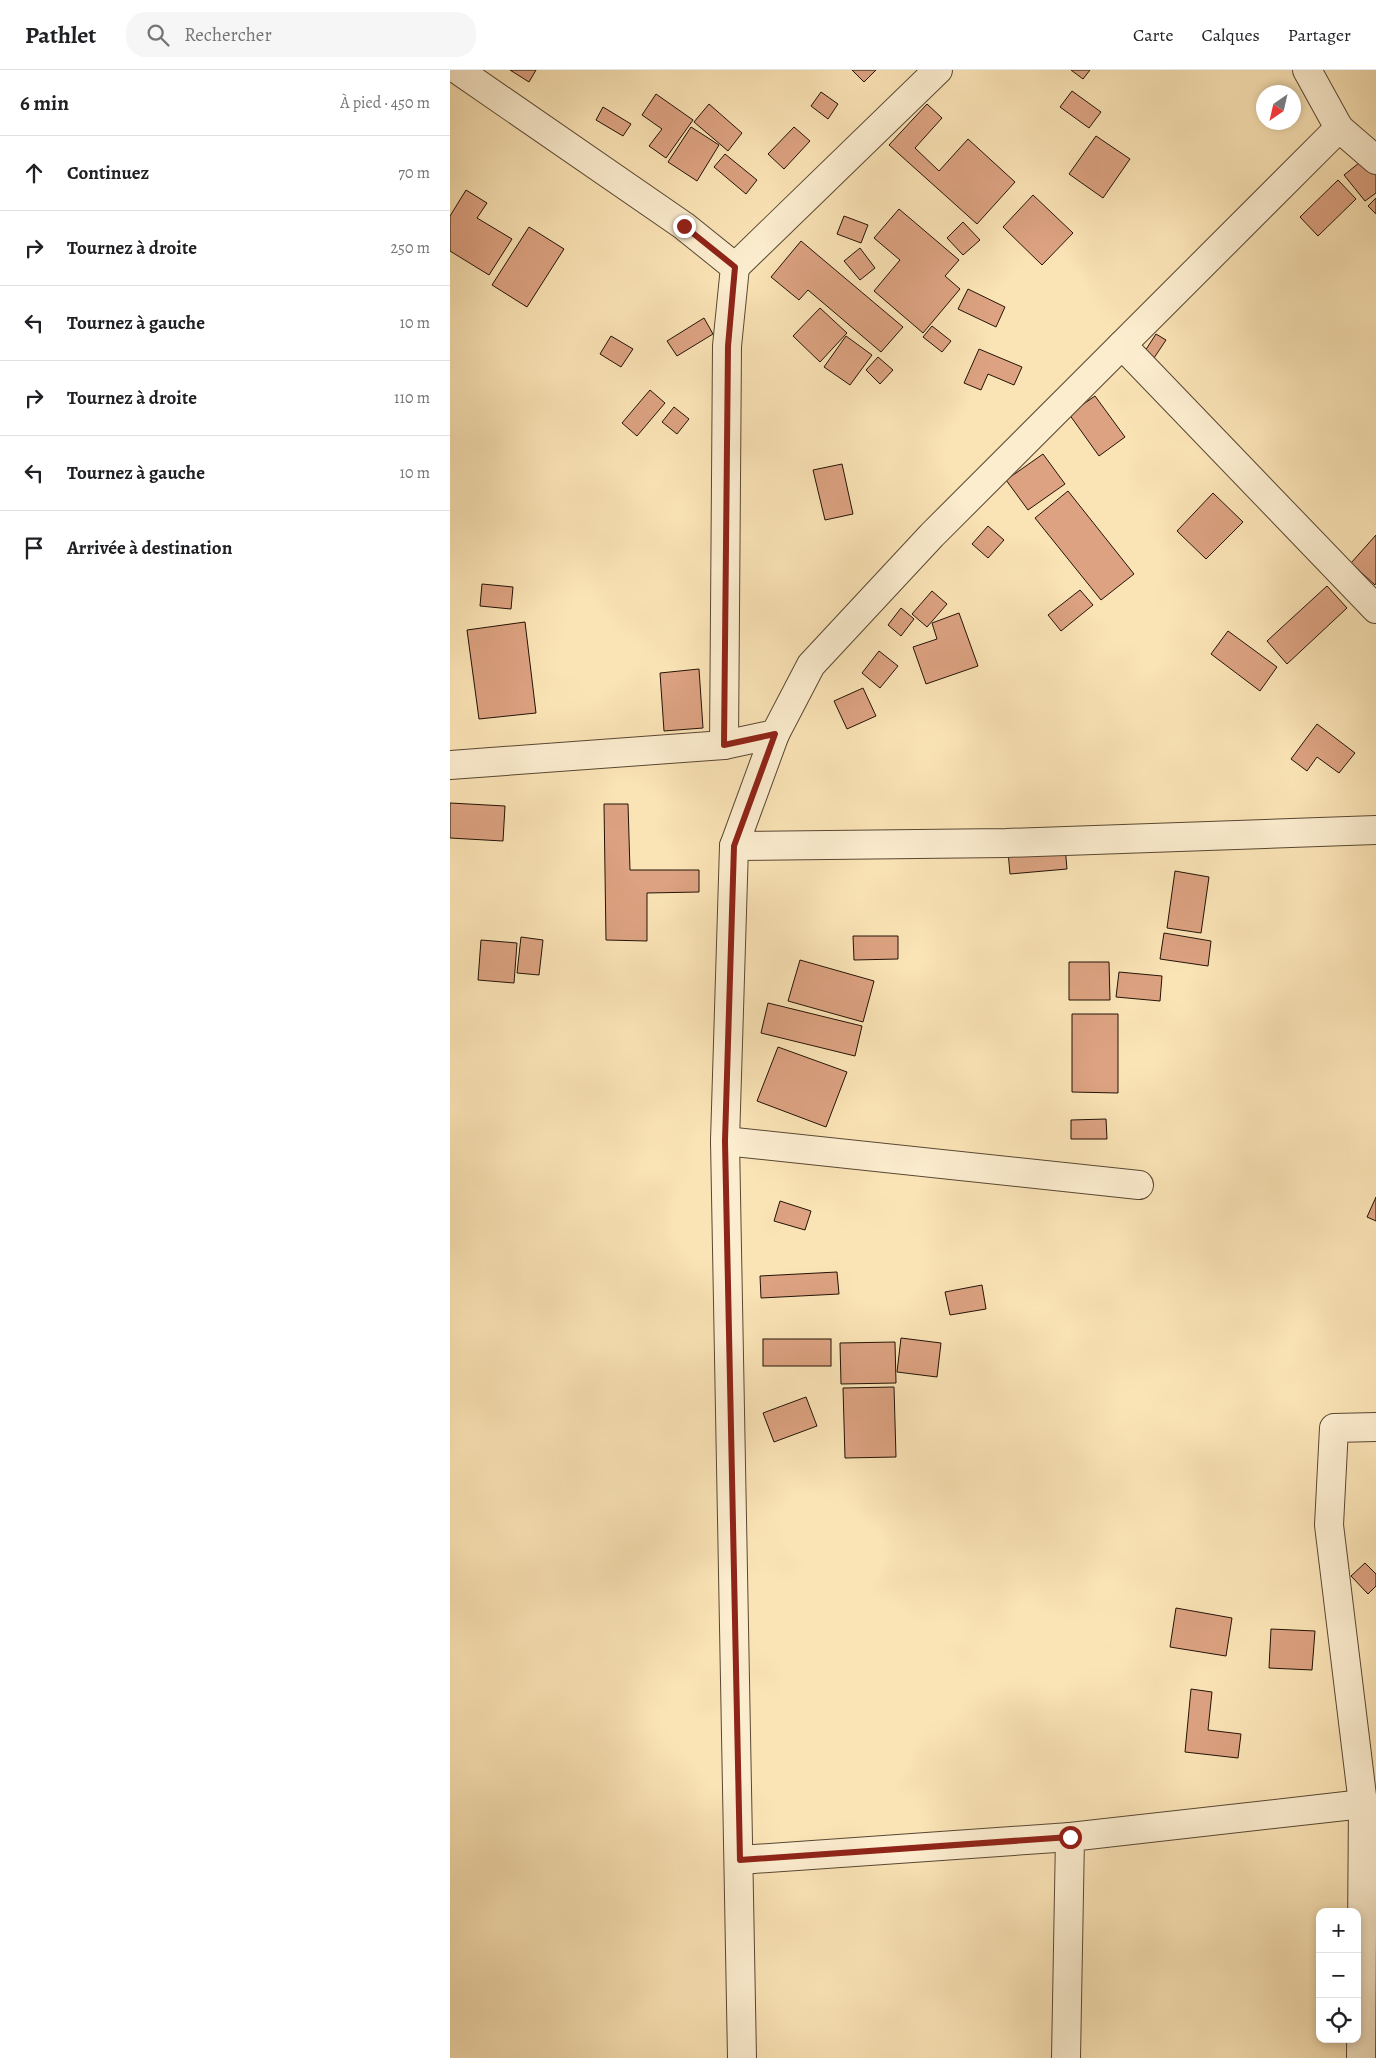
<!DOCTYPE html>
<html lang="fr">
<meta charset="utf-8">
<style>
:root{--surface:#fff;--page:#f6f6f6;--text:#202124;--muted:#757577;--line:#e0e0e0}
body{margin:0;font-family:Alegreya,serif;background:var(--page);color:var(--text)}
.controls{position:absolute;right:15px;bottom:15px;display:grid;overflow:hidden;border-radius:10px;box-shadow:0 2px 8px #0003}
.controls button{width:45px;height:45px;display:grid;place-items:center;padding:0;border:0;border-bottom:1px solid var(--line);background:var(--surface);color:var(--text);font:25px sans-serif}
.compass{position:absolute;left:806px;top:15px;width:45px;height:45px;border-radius:50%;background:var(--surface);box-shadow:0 2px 8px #0003;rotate:214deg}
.stop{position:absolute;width:15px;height:15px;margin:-11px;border:4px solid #8f2418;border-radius:50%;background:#fff}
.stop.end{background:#8f2418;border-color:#fff;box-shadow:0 1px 5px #0008}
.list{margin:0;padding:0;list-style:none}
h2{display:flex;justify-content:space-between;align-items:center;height:65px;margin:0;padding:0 20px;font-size:21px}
h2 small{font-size:16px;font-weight:400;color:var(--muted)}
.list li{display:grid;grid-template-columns:32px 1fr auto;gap:15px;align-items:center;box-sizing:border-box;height:75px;padding:0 20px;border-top:1px solid var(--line)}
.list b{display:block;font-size:19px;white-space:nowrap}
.list em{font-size:16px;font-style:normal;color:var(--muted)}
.icon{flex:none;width:28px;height:28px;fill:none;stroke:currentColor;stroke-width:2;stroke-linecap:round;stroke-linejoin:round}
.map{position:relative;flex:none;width:926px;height:1988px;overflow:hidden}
header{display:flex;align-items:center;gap:30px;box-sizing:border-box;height:70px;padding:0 25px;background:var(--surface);border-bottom:1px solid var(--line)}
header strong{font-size:24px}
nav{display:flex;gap:28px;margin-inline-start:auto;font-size:18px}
.search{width:350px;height:45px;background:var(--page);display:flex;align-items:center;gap:12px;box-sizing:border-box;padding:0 18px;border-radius:20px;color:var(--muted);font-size:19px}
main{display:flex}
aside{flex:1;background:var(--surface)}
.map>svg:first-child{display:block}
.building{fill:#dca281;stroke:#231306}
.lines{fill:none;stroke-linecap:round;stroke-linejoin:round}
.minor-casing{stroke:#594732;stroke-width:30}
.minor{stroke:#fcedcf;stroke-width:28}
.route{stroke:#8f2418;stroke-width:6}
</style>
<header>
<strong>Pathlet</strong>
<div class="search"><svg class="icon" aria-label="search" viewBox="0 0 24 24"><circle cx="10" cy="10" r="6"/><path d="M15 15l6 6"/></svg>Rechercher</div>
<nav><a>Carte</a><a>Calques</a><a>Partager</a></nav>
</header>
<main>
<aside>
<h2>6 min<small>À pied · 450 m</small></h2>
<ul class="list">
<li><svg class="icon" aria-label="ahead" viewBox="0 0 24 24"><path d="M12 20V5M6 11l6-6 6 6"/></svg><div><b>Continuez</b></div><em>70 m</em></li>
<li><svg class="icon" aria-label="right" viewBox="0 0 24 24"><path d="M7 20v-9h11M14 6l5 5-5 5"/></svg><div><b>Tournez à droite</b></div><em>250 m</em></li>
<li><svg class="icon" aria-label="left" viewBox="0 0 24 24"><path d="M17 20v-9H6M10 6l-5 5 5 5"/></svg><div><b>Tournez à gauche</b></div><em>10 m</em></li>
<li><svg class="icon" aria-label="right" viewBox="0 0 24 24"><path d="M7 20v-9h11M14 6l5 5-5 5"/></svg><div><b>Tournez à droite</b></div><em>110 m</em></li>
<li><svg class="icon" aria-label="left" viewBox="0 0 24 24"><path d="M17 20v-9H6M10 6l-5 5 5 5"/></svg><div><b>Tournez à gauche</b></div><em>10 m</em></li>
<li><svg class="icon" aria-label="arrive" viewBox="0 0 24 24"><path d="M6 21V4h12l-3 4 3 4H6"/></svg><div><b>Arrivée à destination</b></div></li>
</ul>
</aside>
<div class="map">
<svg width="926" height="1988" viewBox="0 0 926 1988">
<rect width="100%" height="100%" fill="#fae3b5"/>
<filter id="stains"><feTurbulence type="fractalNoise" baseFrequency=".004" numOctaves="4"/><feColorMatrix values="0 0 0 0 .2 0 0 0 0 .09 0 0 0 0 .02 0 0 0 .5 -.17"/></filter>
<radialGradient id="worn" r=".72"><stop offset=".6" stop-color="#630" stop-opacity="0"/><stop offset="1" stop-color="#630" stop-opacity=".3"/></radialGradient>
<!-- building -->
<g class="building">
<path d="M60,0H86L79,12Z"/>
<path d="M402,0H426L414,12Z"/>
<path d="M621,0H640L633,9Z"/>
<path d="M622,21L651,42L639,58L610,37Z"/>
<path d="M371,22L388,34L378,49L361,36Z"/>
<path d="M206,24L243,50L216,88L199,76L212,59L192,45Z"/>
<path d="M259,34L292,63L278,81L244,52Z"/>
<path d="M477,34L492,48L465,78L489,101L518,69L565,112L527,154L439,75Z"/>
<path d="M153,37L181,54L173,66L146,50Z"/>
<path d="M241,57L269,75L247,111L218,92Z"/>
<path d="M344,57L360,71L334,99L318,84Z"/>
<path d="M646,66L680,89L653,128L619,104Z"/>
<path d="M275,84L307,110L296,124L264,97Z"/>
<path d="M914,89L926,104V123L915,131L894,105Z"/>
<path d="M888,110L906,129L868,166L850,147Z"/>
<path d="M16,120L37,133L27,148L62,169L39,205L0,181V146Z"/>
<path d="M583,125L623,163L592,195L553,157Z"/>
<path d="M926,128V144L918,136Z"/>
<path d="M449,139L509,190L495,206L510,219L473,263L424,221L450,190L424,168Z"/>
<path d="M394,146L418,155L411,173L387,164Z"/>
<path d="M513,152L530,170L513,185L497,168Z"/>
<path d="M79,157L114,179L77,237L42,215Z"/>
<path d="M351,171L453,257L431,282L358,220L349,230L321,207Z"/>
<path d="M410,178L425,198L410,210L394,191Z"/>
<path d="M518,219L555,237L546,257L508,239Z"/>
<path d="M370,238L397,263L370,292L343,266Z"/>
<path d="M254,248L263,264L227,286L217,271Z"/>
<path d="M482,256L501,271L492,282L473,267Z"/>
<path d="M706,264L716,270L702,291L693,284Z"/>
<path d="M161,266L183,279L171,297L150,284Z"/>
<path d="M396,266L422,285L400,315L374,297Z"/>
<path d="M529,279L572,297L564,315L538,304L531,320L514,313Z"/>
<path d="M428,287L443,300L430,314L416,300Z"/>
<path d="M200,320L215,333L187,366L172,353Z"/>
<path d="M645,326L675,367L649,386L619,344Z"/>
<path d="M224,337L239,349L227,364L212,352Z"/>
<path d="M593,384L615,414L578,440L556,410Z"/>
<path d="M392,394L403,444L375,450L363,400Z"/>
<path d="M618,421L684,504L651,530L585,448Z"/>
<path d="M763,423L793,452L756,489L727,461Z"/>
<path d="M538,456L554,470L538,488L522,474Z"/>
<path d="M926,465V513L925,515L901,493Z"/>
<path d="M32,514L63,517L61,539L30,536Z"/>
<path d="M877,516L897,538L837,594L817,571Z"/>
<path d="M630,520L643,535L611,561L598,545Z"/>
<path d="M482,521L497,534L477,557L462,544Z"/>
<path d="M451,538L464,549L451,566L438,555Z"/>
<path d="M509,543L528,596L476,614L463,577L487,569L482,553Z"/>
<path d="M75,552L86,643L29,649L17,560Z"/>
<path d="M778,561L827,597L810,621L761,584Z"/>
<path d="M429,581L448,596L430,618L412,603Z"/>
<path d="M249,599L253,658L214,661L210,603Z"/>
<path d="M413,618L426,646L397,659L384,631Z"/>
<path d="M867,654L905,683L889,703L867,687L857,701L841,689Z"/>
<path d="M0,733L55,736L53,771L0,768Z"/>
<path d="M154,734H178L180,800H249V822L197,823V871L156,870Z"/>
<path d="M614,765L617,799L560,804L557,770Z"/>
<path d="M725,801L759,807L751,863L717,858Z"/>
<path d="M714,863L761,871L758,896L710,889Z"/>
<path d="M403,866H448V889L404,890Z"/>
<path d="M71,867L93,870L89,905L67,903Z"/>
<path d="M31,870L67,873L64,913L28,910Z"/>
<path d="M350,890L424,911L413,952L338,931Z"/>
<path d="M619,892H659L660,930H619Z"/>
<path d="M669,902L712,906L710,931L666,927Z"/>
<path d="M318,933L412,956L405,986L311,963Z"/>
<path d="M622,944H668V1023L622,1022Z"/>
<path d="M328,977L397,1002L376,1057L307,1031Z"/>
<path d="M656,1049L657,1069H621V1050Z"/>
<path d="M926,1127V1151L917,1147Z"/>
<path d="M330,1131L361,1141L355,1160L324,1151Z"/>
<path d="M387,1202L389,1224L311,1228L310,1206Z"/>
<path d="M532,1215L536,1239L500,1245L495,1222Z"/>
<path d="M451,1268L491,1273L487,1307L447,1302Z"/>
<rect x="313" y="1269" width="68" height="27"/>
<path d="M445,1272L446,1313L391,1314L390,1273Z"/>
<path d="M444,1317L446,1387L395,1388L393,1318Z"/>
<path d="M356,1327L367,1356L324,1372L313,1343Z"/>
<path d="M915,1493L926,1504V1516L918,1524L901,1506Z"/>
<path d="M726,1538L782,1548L776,1586L720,1577Z"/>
<path d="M821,1559L865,1561L862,1600L819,1598Z"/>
<path d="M741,1619L762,1622L758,1660L791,1664L788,1688L735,1682Z"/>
</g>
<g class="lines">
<defs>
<g id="minor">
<path d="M8,0L234,156L285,197L277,276L274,675"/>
<path d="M857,0L889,58L926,90"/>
<path d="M285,197L488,0"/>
<path d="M672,275L926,539"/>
<path d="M325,664L284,776L556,773L926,760"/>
<path d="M0,695L274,675L325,664L361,595L482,465L889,58"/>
<path d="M284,776L275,1071L292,1988"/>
<path d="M275,1071L689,1115"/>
<path d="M290,1790L620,1767"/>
<path d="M616,1988L620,1767L913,1734"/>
<path d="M911,1988L913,1734L879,1455L884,1358L926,1357"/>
</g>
</defs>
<!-- minor casing -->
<use href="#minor" class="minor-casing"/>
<!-- minor -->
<use href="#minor" class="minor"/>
</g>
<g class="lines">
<!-- route -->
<path class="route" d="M234,156L285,197L278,276L274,675L325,664L284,776L275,1071L290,1790L620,1767"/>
</g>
<rect width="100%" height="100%" filter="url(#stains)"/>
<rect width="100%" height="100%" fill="url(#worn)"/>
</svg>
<div class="controls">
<button>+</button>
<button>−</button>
<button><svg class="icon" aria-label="locate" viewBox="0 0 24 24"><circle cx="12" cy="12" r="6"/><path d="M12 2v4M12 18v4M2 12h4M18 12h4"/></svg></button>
</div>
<svg class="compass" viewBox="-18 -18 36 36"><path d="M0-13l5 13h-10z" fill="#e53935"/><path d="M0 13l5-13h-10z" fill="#757577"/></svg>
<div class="stop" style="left:620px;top:1767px"></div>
<div class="stop end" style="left:234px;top:156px"></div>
</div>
</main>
